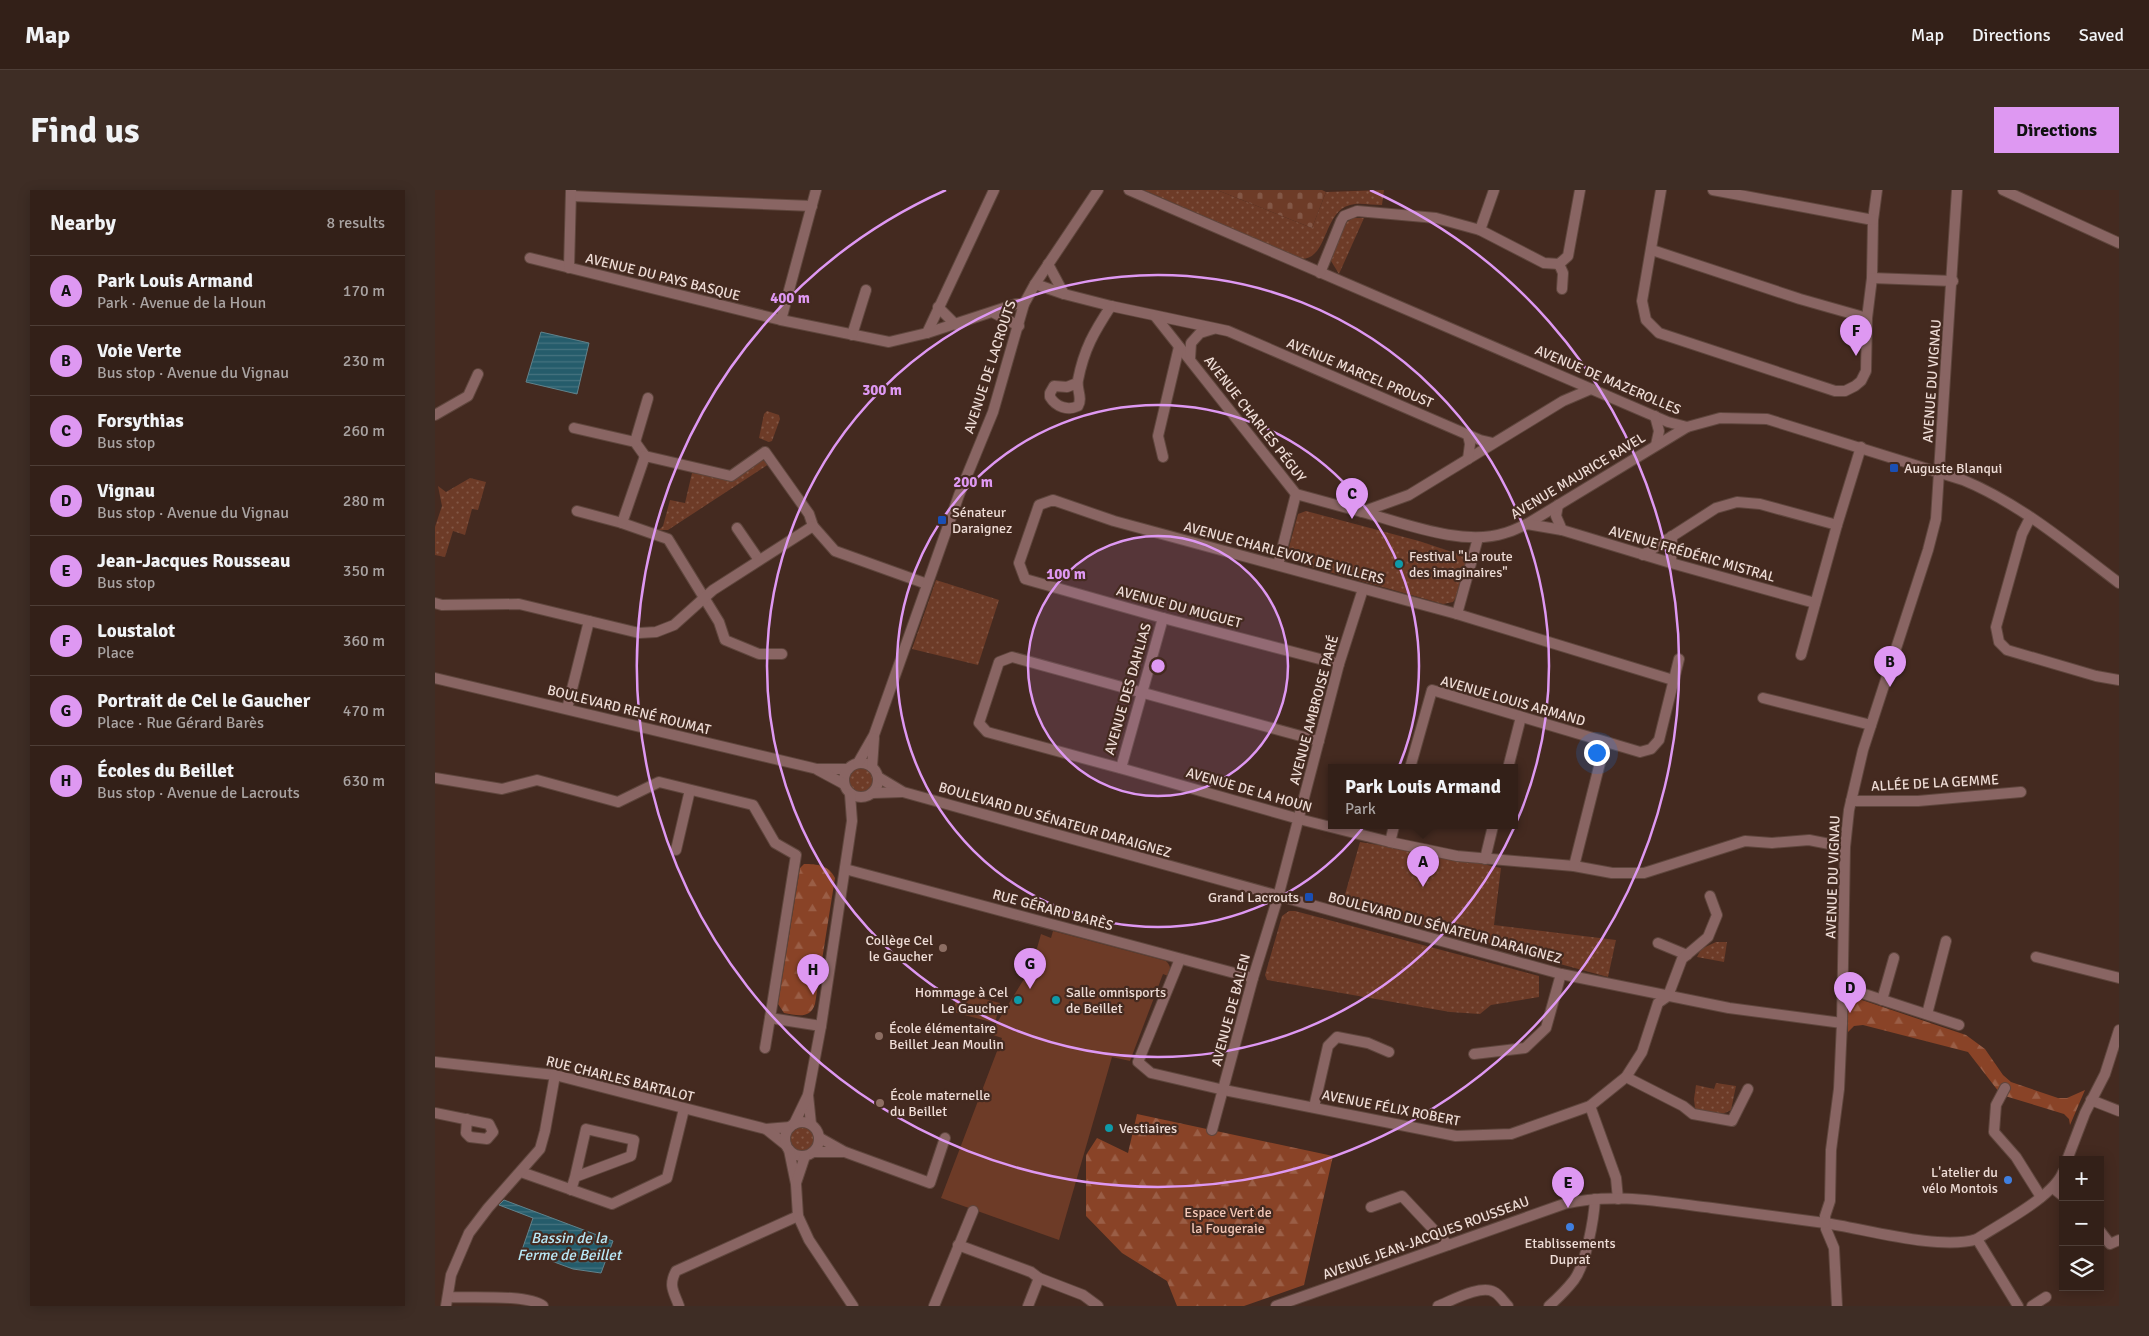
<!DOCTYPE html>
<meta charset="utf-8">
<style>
:root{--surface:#332018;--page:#3e2d25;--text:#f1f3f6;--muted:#a9a3a2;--line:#4e3e37;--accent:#de98f2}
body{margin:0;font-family:Signika,sans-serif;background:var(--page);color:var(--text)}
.controls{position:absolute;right:15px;bottom:15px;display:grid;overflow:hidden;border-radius:0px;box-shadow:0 2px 12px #0003}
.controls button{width:45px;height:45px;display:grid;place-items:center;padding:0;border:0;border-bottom:1px solid var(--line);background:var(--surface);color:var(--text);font:25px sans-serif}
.you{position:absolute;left:1161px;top:562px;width:18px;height:18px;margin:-12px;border:4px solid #fff;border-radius:50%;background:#1a73e8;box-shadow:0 0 0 8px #1a73e833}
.badge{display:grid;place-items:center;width:32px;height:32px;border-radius:50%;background:var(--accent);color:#111;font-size:16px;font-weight:700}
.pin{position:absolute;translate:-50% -41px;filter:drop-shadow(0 1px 2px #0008)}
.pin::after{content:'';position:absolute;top:26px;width:18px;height:15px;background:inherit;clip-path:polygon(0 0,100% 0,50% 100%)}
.popup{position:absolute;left:893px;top:574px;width:190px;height:65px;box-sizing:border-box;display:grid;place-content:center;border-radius:0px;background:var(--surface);filter:drop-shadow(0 1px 4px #0005);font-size:16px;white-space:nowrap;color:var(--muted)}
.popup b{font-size:19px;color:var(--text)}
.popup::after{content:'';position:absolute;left:50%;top:100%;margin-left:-10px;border:10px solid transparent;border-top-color:var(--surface)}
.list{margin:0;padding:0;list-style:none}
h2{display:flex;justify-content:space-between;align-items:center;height:65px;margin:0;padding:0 20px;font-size:21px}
h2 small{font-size:16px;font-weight:400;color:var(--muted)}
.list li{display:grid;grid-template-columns:32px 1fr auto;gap:15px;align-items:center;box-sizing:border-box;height:70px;padding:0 20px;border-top:1px solid var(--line)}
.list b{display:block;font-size:19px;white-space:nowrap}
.list p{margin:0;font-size:16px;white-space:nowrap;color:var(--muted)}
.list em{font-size:16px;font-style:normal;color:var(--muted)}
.icon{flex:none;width:28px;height:28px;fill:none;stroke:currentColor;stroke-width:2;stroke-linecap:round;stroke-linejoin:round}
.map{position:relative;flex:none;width:1684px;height:1116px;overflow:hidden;border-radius:0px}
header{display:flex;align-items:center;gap:30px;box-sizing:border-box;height:70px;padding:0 25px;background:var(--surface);border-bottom:1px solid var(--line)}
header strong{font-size:24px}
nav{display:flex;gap:28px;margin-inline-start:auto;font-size:18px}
.intro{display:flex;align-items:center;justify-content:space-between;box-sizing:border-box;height:120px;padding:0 30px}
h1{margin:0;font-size:35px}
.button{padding:12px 22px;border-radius:0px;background:var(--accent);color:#111;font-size:18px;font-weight:700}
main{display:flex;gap:30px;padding:0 30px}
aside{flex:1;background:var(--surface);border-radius:0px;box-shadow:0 2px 12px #0003}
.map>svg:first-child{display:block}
.grass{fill:url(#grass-dots)}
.forest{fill:url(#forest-firs)}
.cemetery{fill:url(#cemetery-stones)}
.garden{fill:#6d3b27}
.water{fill:url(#water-rules);stroke:#61828b}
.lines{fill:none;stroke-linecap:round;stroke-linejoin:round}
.minor-casing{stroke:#5f463d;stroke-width:12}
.tertiary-casing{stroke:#5f463d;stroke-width:12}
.minor{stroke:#896563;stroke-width:10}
.tertiary{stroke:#896563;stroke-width:10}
.ring{fill:none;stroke:#de98f2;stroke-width:2.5}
.transit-dot{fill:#1a4fb4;stroke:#442a20;stroke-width:2}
.culture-dot{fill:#0f9aa8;stroke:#442a20;stroke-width:2}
.education-dot{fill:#8d6e63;stroke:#442a20;stroke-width:2}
.shop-dot{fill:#3f7fe0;stroke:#442a20;stroke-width:2}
.labels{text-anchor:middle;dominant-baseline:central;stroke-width:4.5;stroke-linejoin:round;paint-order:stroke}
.street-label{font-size:14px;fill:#eedcd6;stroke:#442a20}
.poi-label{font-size:14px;fill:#eedcd6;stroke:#442a20;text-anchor:start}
.park-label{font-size:14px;fill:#f3c8b8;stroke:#442a20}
.water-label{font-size:15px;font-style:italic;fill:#b8e8f7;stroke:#442a20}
.centre{fill:#de98f2;stroke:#442a20;stroke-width:2.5}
.ring-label{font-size:15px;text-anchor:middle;font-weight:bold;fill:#de98f2;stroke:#442a20;stroke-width:4.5;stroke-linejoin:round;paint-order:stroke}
</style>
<header>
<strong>Map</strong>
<nav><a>Map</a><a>Directions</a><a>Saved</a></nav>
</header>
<div class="intro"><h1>Find us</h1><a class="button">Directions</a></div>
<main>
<aside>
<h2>Nearby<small>8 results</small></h2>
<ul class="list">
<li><span class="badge">A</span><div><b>Park Louis Armand</b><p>Park · Avenue de la Houn</p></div><em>170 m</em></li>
<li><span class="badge">B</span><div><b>Voie Verte</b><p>Bus stop · Avenue du Vignau</p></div><em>230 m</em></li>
<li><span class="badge">C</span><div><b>Forsythias</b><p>Bus stop</p></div><em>260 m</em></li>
<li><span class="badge">D</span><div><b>Vignau</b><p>Bus stop · Avenue du Vignau</p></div><em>280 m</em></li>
<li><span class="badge">E</span><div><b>Jean-Jacques Rousseau</b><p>Bus stop</p></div><em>350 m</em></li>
<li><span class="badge">F</span><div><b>Loustalot</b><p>Place</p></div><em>360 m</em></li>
<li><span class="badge">G</span><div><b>Portrait de Cel le Gaucher</b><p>Place · Rue Gérard Barès</p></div><em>470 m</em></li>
<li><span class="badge">H</span><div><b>Écoles du Beillet</b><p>Bus stop · Avenue de Lacrouts</p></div><em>630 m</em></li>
</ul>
</aside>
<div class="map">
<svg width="1684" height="1116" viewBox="0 0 1684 1116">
<defs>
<pattern id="grass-dots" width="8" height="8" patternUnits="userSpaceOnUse" patternTransform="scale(1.25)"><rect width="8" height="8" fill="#6d3b27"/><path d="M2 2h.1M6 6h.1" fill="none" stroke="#825746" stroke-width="1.8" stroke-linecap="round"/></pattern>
<pattern id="forest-firs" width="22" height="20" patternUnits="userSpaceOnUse" patternTransform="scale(1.25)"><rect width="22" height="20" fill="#894327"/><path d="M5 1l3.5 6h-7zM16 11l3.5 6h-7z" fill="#9a5e46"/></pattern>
<pattern id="cemetery-stones" width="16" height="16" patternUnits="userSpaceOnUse" patternTransform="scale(1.25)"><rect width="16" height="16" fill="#6d3b27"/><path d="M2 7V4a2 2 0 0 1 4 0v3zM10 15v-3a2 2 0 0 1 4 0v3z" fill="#825746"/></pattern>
<pattern id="water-rules" width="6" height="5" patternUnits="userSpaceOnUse" patternTransform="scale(1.25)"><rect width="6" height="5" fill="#255c6b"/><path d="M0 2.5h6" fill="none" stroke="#45737f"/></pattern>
</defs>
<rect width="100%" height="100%" fill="#442a20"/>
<!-- grass -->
<g class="grass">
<path d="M709,0H782L877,38L891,2L949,0L947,15C938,15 928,13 920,14C887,17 895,68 867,69Z"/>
<path d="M918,28H929L904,84L896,71L897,64L910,33Z"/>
<path d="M332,221L344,225L345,229L337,251L334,252L324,248L329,224Z"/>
<path d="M326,269L334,274L233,340H224L228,336L235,310L250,313L257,283L282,287Z"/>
<path d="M35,288L51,292L43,320L37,319L30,345L18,341L10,367L0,365V337L7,316L3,296L11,302Z"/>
<path d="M871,321L984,351L1032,367L1034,369L1025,402L1018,412L1008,414L866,374L854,366V357L863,324Z"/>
<path d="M501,390L564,410L543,475L477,459Z"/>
<circle cx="426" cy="590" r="12"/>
<path d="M925,652L1011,666L1066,678L1059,735L1181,750L1173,787L907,715Z"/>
<path d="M854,721H860L1104,786V807L1056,815L1045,824L1015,822L832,790L830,785L847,726Z"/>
<path d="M1281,752H1292L1289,772L1262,767L1266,759Z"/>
<path d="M1281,893L1301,896L1296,920C1285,927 1270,926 1260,918L1259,909L1261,895L1279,899Z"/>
<circle cx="367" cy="949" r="13"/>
</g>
<!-- forest -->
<g class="forest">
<path d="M369,674C382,674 394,675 400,688L380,814C375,830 361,825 349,823L343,814L365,678Z"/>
<path d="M1412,805L1531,845L1550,859L1568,885L1576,892L1623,908H1632L1650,900L1635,935L1634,929L1629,924L1570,906L1564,902L1533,862L1428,835L1419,836L1413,842Z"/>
<path d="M702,924L898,966L869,1095L809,1116H742L732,1091L687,1063L651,1026V965L662,948L693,963Z"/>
</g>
<!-- cemetery -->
<path class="cemetery" d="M782,0H887L891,2L877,38Z"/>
<!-- garden -->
<g class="garden">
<path d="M618,741L731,771C736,776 736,779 733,786L728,784L695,871L677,867L624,1050L506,1008L567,848L555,844L597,776L606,744L616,748Z"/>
<path d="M523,802L565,813L560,833L518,822Z"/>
</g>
<!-- water -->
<g class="water">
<path d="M106,142L154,153L142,204L91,192Z"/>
<path d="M69,1010L178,1051L166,1083L138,1079L87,1060L98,1028L64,1015Z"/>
</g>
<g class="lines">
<defs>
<g id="minor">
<path d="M694,0L1233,232L1252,237L1285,228L1332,229L1528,290C1586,314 1635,356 1684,393"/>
<path d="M1226,0L1207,111L1211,130L1224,143L1400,201H1410L1420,196L1426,191L1431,181L1432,128L1437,88L1438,30L1442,0"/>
<path d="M1278,0L1438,30"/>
<path d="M1568,0L1684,53"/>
<path d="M136,6L377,16"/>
<path d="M1045,40L1059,0"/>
<path d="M1217,60L1365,109L1432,128"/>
<path d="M95,68L346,130L454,152L492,143L581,114H589"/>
<path d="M613,74L629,104"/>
<path d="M1124,74L1128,83L1127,99"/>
<path d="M134,78L136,1"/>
<path d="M885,83L906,31L909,26L922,21L1001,28L1045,40L1109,73L1124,74L1133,66L1145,0"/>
<path d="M1437,88L1518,91"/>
<path d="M600,94L629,104L676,116L793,141L1045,250L1058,253"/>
<path d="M503,117L521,135"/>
<path d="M559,123L584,136"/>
<path d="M720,126L861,304L927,322L974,305L1128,211L1156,199"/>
<path d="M346,130L381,0"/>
<path d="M492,143L559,0"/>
<path d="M417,145L431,100"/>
<path d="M755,169L756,153L765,143L778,139"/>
<path d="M642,193L632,197L619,196L615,203V207C621,217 633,221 643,216C648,208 641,199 643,190C649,159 659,142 676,116"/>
<path d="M0,225L33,206L43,184"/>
<path d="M1220,226L1224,241L1221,255"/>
<path d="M139,238L200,252L210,266"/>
<path d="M1033,245L1035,254L1033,269"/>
<path d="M200,252L213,208"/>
<path d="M728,267L723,246L744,157"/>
<path d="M1123,315L1121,326L1127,340"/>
<path d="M142,321L187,333L233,349L284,432L290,450L324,464H347"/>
<path d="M927,322C969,333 1027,357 1070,343C1078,341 1085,337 1092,334L1252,237"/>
<path d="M1595,328L1587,344L1561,437L1564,452L1572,460L1661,486L1684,490"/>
<path d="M187,333L210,266L296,286L330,262L374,324L378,336L400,361L492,394"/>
<path d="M1092,334L1127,340L1236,373L1380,413"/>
<path d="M302,338L324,370"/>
<path d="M1208,365L1281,318L1302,312L1325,314L1402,335"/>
<path d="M1236,373L1237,346"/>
<path d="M843,375L861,304"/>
<path d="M0,413L7,415L84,414L204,443L221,442L239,435L278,400L378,336"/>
<path d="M1022,424L1043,348"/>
<path d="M1366,465L1402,335L1426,257"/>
<path d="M904,474L728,428L590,389L584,373L604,315L618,310L679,331L1022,424L1238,490"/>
<path d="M1328,508L1436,535"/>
<path d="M132,519L154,431"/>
<path d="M884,551L577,467L564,472L544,533L552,542L692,580L864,629L955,652L1022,666L1139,676L1177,683H1209L1310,651L1337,653L1374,650L1410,657"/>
<path d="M686,578L728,428"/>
<path d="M975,578L997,500L1205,562L1216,559L1224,550L1244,469"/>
<path d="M1073,578L1086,527"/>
<path d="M0,588L67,599L102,590L183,612L224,592L318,615L340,653L361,665L335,828L386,836"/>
<path d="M1416,611H1483L1586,602"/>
<path d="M955,652L959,636"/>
<path d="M241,660L255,600"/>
<path d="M1050,669L1058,636"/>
<path d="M1139,676L1170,553"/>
<path d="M410,679L818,788"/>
<path d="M1223,753L1252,765"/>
<path d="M1601,767L1684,788"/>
<path d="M745,769L703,872L716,883L789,900L1021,946L1076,944L1155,916L1191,887L1207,862L1223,813L1233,806L1247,769L1273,747L1282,725L1275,706"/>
<path d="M1408,797L1524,835"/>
<path d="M1447,810L1459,768"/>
<path d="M1492,824L1511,751"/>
<path d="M1407,833L1410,657L1414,620L1428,560L1493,360L1501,329L1522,0"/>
<path d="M330,858L335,828"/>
<path d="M1039,864L1090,858L1111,838L1126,784"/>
<path d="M0,872L120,885L331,939L355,937"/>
<path d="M1191,887L1248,916L1258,924L1297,931L1313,899"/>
<path d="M1570,898L1561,915L1559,942L1581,967L1606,1007"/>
<path d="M1656,910L1684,921"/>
<path d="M1155,916L1181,988L1183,1009"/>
<path d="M879,917L893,856L902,847L933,853L954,862"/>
<path d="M0,923L54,934L58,942L52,949L35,947L31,943L32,929"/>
<path d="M331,939L351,955"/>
<path d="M777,940L818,788L843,707L904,474L928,399"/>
<path d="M385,948L410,962L495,993L510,948"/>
<path d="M379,962H408"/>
<path d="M1632,970L1650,923L1670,884L1684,840"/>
<path d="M86,982L177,1014L232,988L249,919"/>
<path d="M1618,998L1628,1006"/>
<path d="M136,1000L140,987L196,966L199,950L151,939L140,987"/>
<path d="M936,1017L967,1006L1013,1055"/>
<path d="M1390,1033C1430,1039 1506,1061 1542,1049C1566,1033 1618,1007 1628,982"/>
<path d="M1665,1041L1675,1054L1684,1050"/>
<path d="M1542,1049L1583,1116"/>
<path d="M523,1055L596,1082L604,1088"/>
<path d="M13,1107C34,1108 93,1104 108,1116"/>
<path d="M11,1116L16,1085L34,1043L53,1018L105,959L110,941L120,885"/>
<path d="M244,1116C239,1102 233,1096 241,1081L363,1026"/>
<path d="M499,1116L538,1021"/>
<path d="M593,1116L604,1088L648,1105L663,1116"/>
<path d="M1003,1116C1016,1111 1046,1094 1059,1102C1064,1104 1069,1112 1073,1116"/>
<path d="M1114,1116C1123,1108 1132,1099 1139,1090C1151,1074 1159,1029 1160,1009"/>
<path d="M1597,1116L1611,1107"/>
</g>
<g id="tertiary">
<path d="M0,488L382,579H413"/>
<circle cx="426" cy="590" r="17"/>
<path d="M423,573L439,545L524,305L558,222L589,114L600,94L663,0"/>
<path d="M437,577L439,548"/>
<path d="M383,580L409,594"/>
<path d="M443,587L468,602L1126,784L1294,818L1407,833L1404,899L1396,960L1395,1011L1390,1026L1391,1039L1399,1058L1402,1116"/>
<path d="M438,603L467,602"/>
<path d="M373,905L376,934"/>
<circle cx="367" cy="949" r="17"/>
<path d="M359,934L373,905L386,836L417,631L415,604"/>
<path d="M354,960L361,994L363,1026L374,1050L418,1116"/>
<path d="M361,993L370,966"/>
<path d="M841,1116L1129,1014C1178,1002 1228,1012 1277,1018C1314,1023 1352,1028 1390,1033"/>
</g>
</defs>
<!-- minor casing -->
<use href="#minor" class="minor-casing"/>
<!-- tertiary casing -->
<use href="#tertiary" class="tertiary-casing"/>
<!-- minor -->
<use href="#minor" class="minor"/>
<!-- tertiary -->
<use href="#tertiary" class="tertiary"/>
</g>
<!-- distance rings -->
<circle cx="723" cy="476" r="130" fill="#de98f2" fill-opacity=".12"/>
<g class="ring">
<circle cx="723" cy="476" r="130"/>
<circle cx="723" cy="476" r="261"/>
<circle cx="723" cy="476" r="391"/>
<path d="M935 0A521 521 0 1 1 511 0"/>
</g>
<!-- markers -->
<g class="transit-dot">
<rect x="1454" y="273" width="10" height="10" rx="2.5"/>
<rect x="502" y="325" width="10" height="10" rx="2.5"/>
<rect x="869" y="702" width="10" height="10" rx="2.5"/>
</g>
<g class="culture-dot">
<circle cx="964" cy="374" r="5"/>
<circle cx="583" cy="810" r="5"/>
<circle cx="621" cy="810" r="5"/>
<circle cx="674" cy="938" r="5"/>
</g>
<g class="education-dot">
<circle cx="508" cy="758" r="5"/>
<circle cx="444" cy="846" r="5"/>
<circle cx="445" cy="913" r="5"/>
</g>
<g class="shop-dot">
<circle cx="1573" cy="990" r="5"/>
<circle cx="1135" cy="1037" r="5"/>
</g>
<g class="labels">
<!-- street labels -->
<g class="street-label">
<text transform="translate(228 87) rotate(14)">AVENUE DU PAYS BASQUE</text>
<text transform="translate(555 177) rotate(-72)">AVENUE DE LACROUTS</text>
<text transform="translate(925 183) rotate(23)">AVENUE MARCEL PROUST</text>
<text transform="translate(1173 190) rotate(23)">AVENUE DE MAZEROLLES</text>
<text transform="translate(1497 191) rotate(-86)">AVENUE DU VIGNAU</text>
<text transform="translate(820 229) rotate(52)">AVENUE CHARLES PÉGUY</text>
<text transform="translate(1143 286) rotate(-31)">AVENUE MAURICE RAVEL</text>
<text transform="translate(849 363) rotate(15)">AVENUE CHARLEVOIX DE VILLERS</text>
<text transform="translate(1257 364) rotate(16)">AVENUE FRÉDÉRIC MISTRAL</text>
<text transform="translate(744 417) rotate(15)">AVENUE DU MUGUET</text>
<text transform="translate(693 499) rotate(-74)">AVENUE DES DAHLIAS</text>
<text transform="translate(1078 511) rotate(16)">AVENUE LOUIS ARMAND</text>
<text transform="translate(194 520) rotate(14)">BOULEVARD RENÉ ROUMAT</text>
<text transform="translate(879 520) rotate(-75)">AVENUE AMBROISE PARÉ</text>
<text transform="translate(1500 593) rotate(-3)">ALLÉE DE LA GEMME</text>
<text transform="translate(814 600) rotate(16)">AVENUE DE LA HOUN</text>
<text transform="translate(620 630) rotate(16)">BOULEVARD DU SÉNATEUR DARAIGNEZ</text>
<text transform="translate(1398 687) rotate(-88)">AVENUE DU VIGNAU</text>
<text transform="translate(618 720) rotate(15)">RUE GÉRARD BARÈS</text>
<text transform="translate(1010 738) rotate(15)">BOULEVARD DU SÉNATEUR DARAIGNEZ</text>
<text transform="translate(796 820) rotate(-75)">AVENUE DE BALEN</text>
<text transform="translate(185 889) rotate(14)">RUE CHARLES BARTALOT</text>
<text transform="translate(956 918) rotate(11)">AVENUE FÉLIX ROBERT</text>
<text transform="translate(991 1048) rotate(-20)">AVENUE JEAN-JACQUES ROUSSEAU</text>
</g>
<!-- poi labels -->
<g class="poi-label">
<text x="1469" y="278">Auguste Blanqui</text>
<text x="517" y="322">Sénateur<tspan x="517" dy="16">Daraignez</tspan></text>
<text x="974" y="366">Festival "La route<tspan x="974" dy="16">des imaginaires"</tspan></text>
<text x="864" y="707" text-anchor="end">Grand Lacrouts</text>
<text x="498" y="750" text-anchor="end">Collège Cel<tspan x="498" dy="16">le Gaucher</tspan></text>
<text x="573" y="802" text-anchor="end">Hommage à Cel<tspan x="573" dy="16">Le Gaucher</tspan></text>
<text x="631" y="802">Salle omnisports<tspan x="631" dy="16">de Beillet</tspan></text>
<text x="454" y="838">École élémentaire<tspan x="454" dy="16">Beillet Jean Moulin</tspan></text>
<text x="455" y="905">École maternelle<tspan x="455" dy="16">du Beillet</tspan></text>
<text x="684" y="938">Vestiaires</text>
<text x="1563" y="982" text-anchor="end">L'atelier du<tspan x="1563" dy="16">vélo Montois</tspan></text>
<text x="1135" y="1053" text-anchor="middle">Etablissements<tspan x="1135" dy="16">Duprat</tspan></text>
</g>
<!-- park labels -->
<g class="park-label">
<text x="793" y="1022">Espace Vert de<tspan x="793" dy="16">la Fougeraie</tspan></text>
</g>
<!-- water labels -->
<g class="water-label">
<text x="134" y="1048">Bassin de la<tspan x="134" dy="17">Ferme de Beillet</tspan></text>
</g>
</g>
<circle cx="723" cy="476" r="8" class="centre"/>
<g class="ring-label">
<text x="355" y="113">400 m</text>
<text x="447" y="205">300 m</text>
<text x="538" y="297">200 m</text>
<text x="631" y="389">100 m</text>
</g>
</svg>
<div class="controls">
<button>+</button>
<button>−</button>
<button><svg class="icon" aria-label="layers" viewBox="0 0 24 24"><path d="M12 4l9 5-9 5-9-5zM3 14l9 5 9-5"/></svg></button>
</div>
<div class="you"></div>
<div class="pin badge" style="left:988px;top:697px">A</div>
<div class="popup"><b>Park Louis Armand</b>Park</div>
<div class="pin badge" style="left:1455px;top:497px">B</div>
<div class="pin badge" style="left:917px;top:329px">C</div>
<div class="pin badge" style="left:1415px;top:823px">D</div>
<div class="pin badge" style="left:1133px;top:1018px">E</div>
<div class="pin badge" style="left:1421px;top:166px">F</div>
<div class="pin badge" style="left:595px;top:799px">G</div>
<div class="pin badge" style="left:378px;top:805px">H</div>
</div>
</main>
